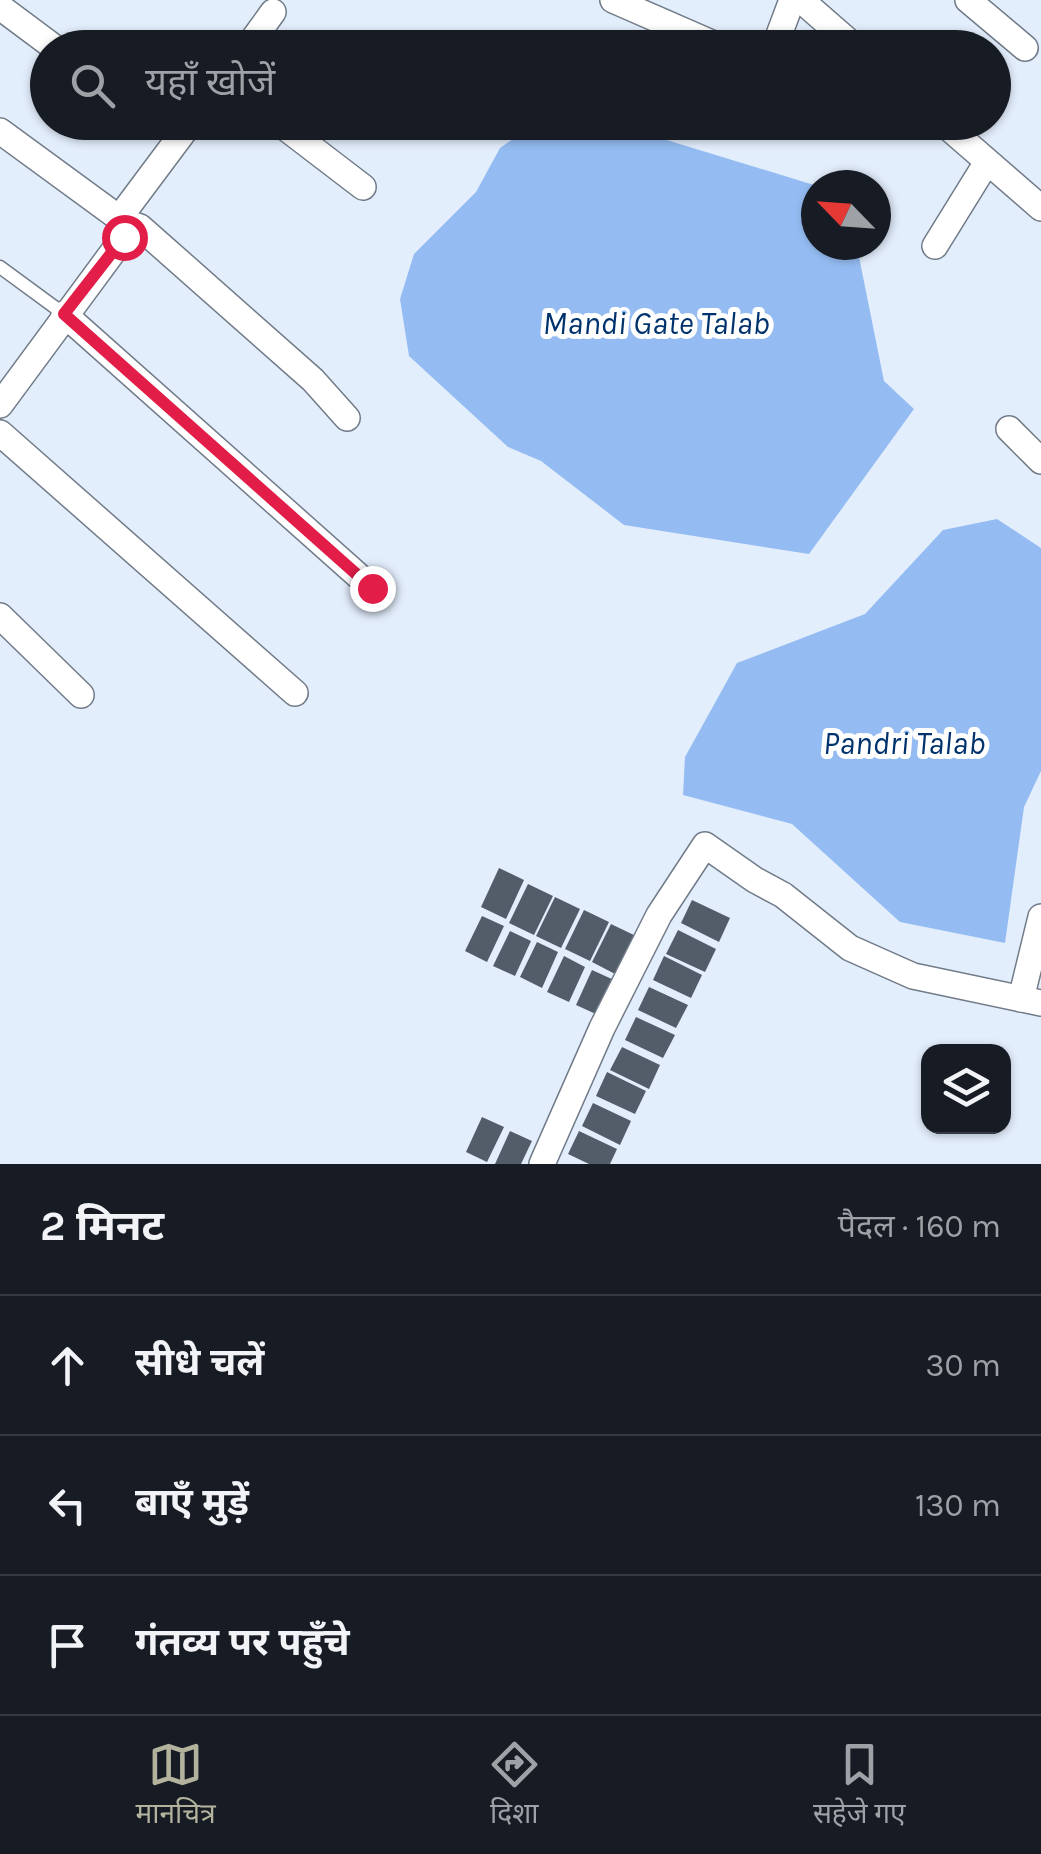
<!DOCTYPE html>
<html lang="hi">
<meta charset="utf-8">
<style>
:root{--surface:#171b24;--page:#242831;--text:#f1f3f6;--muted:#9ea1a6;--line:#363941;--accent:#b3b39d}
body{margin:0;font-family:Karla,"Noto Sans Devanagari",sans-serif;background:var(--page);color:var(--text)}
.controls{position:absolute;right:30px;bottom:30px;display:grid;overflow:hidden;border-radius:20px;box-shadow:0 2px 8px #0004}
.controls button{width:90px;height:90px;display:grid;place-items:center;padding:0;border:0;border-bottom:2px solid var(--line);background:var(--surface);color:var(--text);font:50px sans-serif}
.compass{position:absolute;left:801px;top:170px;width:90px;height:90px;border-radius:50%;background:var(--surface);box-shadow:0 2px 8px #0004;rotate:295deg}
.stop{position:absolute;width:30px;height:30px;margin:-22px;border:8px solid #e11d48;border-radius:50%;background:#fff}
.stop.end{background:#e11d48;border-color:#fff;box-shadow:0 2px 10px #0008}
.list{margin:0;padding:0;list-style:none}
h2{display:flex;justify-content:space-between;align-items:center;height:130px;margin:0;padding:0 40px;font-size:42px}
h2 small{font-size:32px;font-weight:400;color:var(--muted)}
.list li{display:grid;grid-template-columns:65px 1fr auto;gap:30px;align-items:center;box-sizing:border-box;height:140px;padding:0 40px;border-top:2px solid var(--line)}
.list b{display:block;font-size:38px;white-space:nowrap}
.list em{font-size:32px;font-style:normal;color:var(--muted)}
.icon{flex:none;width:55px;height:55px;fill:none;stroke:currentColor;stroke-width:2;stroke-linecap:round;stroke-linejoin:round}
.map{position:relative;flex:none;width:1041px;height:1164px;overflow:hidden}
.search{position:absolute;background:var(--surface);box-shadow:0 2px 8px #0004;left:30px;right:30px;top:30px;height:110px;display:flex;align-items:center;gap:25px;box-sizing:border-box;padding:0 35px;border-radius:55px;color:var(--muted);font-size:38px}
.sheet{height:550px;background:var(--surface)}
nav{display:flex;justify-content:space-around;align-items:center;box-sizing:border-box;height:140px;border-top:2px solid var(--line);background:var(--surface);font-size:28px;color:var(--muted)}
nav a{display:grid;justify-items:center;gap:5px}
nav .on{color:var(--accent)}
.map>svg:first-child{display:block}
.water{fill:#95bcf2}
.building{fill:#535c69}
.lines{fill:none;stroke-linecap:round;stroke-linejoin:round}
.service-casing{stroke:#717b88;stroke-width:15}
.minor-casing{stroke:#717b88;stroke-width:28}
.service{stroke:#fff;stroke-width:12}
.minor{stroke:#fff;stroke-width:25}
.route{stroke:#e11d48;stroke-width:12}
.labels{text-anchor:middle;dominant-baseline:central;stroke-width:10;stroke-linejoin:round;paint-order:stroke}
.water-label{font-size:32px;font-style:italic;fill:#00336d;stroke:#fff}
</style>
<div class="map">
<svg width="1041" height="1164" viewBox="0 0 1041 1164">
<rect width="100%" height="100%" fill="#e3eefd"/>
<!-- water -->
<g class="water">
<path d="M536,123H611L814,185L816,245L857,247L884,381L914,409L809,554L624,525L541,461L508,447L409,356L400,299L414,254L476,192L500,148Z"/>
<path d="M997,519L1041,548V771L1024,807L1005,943L900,922L792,824L683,795L685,757L737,663L865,614L943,530Z"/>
</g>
<!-- building -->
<g class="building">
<path d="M499,868L524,880L506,919L481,907Z"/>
<path d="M528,884L553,896L534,935L509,923Z"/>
<path d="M555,897L580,909L561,948L536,936Z"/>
<path d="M692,900L730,918L719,942L681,923Z"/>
<path d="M584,910L609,922L590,961L565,949Z"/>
<path d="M482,916L504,926L487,962L465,951Z"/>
<path d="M611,924L636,936L617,975L592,962Z"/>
<path d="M678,930L716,949L705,972L666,954Z"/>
<path d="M510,931L531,941L515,976L493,966Z"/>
<path d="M537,942L558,952L542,988L520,977Z"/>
<path d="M564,956L585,967L569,1002L547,992Z"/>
<path d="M664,956L702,975L691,998L653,980Z"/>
<path d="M592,970L614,980L598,1015L576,1005Z"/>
<path d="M649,987L688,1005L676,1028L638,1010Z"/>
<path d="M636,1017L675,1035L663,1058L625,1040Z"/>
<path d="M622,1047L660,1065L649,1089L610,1070Z"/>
<path d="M607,1072L646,1091L635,1114L596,1096Z"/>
<path d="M593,1103L631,1121L620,1145L582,1126Z"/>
<path d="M482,1117L504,1127L487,1162L466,1152Z"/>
<path d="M510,1131L532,1141L521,1164H495Z"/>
<path d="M579,1131L617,1149L610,1164H589L568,1154Z"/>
</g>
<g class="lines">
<defs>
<path id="service" d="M0,267L64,314"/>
<g id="minor">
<path d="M613,0L723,48"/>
<path d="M801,0L856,48"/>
<path d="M968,0L1025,48"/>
<path d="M0,7L55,48"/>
<path d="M247,48L273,12"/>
<path d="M774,48L792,0"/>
<path d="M278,122L363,187"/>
<path d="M942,122L1041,208"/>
<path d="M0,131L123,221L140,227L313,380L347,418"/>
<path d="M935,246L987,162"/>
<path d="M64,314L372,588"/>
<path d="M0,405L124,237L123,213L191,122"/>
<path d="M1009,429L1041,461"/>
<path d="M0,433L295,693"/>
<path d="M0,616L81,695"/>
<path d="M1021,999L1041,917"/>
<path d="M542,1164L602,1028L659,915L705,845L755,880L783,895L850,948L913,976L1041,1003"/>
</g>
</defs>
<!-- service casing -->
<use href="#service" class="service-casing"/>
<!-- minor casing -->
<use href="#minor" class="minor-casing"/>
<!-- service -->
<use href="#service" class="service"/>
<!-- minor -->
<use href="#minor" class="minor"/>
</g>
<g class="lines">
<!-- route -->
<path class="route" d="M124,237L64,314L372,588"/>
</g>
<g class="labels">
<!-- water labels -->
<g class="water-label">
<text x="656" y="323">Mandi Gate Talab</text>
<text x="904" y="743">Pandri Talab</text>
</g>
</g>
</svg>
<div class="controls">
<button><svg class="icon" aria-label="layers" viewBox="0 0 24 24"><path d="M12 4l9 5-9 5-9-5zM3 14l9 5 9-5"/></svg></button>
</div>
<svg class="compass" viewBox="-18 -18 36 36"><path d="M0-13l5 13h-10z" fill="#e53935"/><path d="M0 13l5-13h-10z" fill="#9ea1a6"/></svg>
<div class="stop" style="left:124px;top:237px"></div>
<div class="stop end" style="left:372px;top:588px"></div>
<div class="search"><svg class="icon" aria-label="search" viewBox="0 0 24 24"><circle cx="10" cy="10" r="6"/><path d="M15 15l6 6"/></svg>यहाँ खोजें</div>
</div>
<section class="sheet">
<h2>2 मिनट<small>पैदल · 160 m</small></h2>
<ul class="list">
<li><svg class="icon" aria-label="ahead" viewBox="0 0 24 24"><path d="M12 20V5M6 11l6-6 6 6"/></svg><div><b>सीधे चलें</b></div><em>30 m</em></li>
<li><svg class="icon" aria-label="left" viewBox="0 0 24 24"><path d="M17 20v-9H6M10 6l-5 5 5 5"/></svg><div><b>बाएँ मुड़ें</b></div><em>130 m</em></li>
<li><svg class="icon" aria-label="arrive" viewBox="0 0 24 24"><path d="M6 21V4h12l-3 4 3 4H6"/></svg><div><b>गंतव्य पर पहुँचे</b></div></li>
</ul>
</section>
<nav>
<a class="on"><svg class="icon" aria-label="map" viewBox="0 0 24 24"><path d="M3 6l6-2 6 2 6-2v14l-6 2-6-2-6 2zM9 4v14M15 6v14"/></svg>मानचित्र</a>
<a><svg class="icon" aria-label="directions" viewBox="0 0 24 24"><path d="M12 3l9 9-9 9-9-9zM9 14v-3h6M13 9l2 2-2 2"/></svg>दिशा</a>
<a><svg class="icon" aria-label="saved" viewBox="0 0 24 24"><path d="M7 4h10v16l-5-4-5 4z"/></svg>सहेजे गए</a>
</nav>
